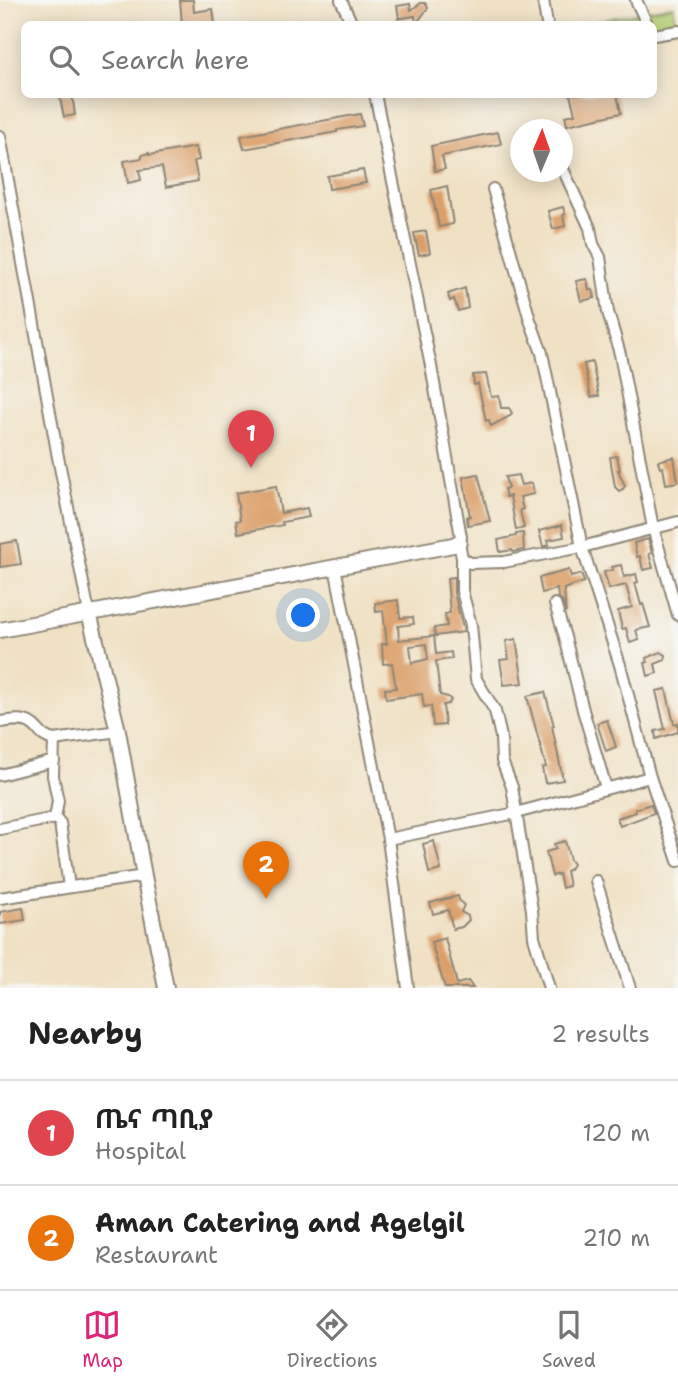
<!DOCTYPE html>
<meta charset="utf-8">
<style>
:root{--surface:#fff;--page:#f6f6f6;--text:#222;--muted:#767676;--line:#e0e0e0;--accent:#db2777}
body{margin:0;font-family:"Shantell Sans","Noto Sans Ethiopic",sans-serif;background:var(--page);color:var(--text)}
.compass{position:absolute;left:510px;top:119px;width:63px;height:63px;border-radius:50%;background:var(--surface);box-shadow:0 4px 18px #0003;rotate:2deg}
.you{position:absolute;left:304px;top:616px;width:24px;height:24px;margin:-18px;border:5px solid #fff;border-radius:50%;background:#1a73e8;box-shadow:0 0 0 10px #1a73e833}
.badge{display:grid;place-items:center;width:46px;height:46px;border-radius:50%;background:var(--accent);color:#fff;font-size:23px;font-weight:700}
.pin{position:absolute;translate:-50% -58px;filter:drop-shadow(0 2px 4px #0008)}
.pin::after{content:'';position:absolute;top:37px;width:24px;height:21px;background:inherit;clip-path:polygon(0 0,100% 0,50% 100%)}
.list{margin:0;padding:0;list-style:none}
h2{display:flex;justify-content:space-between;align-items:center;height:91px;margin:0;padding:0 28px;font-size:30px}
h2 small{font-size:23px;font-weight:400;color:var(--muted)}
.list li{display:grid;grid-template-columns:46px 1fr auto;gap:21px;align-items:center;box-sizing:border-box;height:105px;padding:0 28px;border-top:2px solid var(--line)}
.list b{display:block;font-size:26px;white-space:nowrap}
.list p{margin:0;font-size:23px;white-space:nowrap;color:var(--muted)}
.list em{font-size:23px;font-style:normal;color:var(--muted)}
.icon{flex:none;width:38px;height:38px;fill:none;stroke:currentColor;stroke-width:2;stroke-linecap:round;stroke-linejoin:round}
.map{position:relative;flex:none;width:678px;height:988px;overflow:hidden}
.search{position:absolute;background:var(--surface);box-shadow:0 4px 18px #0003;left:21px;right:21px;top:21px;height:77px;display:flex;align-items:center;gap:18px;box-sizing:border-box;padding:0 24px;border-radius:10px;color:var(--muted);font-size:26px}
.sheet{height:301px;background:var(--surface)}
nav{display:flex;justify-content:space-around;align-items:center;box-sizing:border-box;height:98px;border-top:2px solid var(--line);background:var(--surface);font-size:19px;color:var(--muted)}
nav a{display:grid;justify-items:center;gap:4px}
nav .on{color:var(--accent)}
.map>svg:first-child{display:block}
.green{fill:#b5ce73;stroke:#707c4f;stroke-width:2}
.building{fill:#db9f69;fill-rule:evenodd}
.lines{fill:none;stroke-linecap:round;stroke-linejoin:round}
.street-casing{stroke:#8e8678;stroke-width:14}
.secondary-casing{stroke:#8e8678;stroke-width:18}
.street{stroke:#fff;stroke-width:10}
.secondary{stroke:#fff;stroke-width:14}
</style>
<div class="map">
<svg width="678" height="988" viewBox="0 0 678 988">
<rect width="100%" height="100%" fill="#f6f6f2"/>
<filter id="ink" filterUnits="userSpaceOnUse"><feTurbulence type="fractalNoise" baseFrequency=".0143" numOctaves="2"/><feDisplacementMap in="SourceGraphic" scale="14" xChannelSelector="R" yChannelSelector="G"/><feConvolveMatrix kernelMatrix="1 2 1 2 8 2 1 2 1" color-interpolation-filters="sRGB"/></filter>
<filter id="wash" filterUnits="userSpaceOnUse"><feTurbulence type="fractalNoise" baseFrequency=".00686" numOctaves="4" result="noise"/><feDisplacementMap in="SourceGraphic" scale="28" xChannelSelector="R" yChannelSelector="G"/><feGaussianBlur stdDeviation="1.57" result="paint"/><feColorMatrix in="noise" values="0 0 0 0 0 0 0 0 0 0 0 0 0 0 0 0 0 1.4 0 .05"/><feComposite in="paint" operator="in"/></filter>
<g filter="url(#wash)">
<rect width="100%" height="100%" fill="#f0e1c4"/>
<!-- green -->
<path class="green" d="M673,6L677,27L654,32V24H582Z"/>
<g id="blocks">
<!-- building -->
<g class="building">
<path d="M180,0H193L194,12L213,9L215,24H182Z"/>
<path d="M421,3H425L428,8L416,24L415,16L397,19L399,18L397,6L410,4L411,10Z"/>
<path d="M59,94H72L75,115L64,117Z"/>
<path d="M570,94H617L621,113L567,125L565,116L575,114Z"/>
<path d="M360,114L363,126L337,130V132L244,149L241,136Z"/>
<path d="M498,132L501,144L442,156L445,169L435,171L431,146Z"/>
<path d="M196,147L199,160L194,161L198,181L166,187L162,167L139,170L141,180L128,183L124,161L142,158V155L149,153V155Z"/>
<path d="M363,170L366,183L329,189L327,176Z"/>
<path d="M447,186L453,224L439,227L431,190Z"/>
<path d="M563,207L565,214L563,215L565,226L553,229L548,211Z"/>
<path d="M426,231L430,253L419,255L414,233Z"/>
<path d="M587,279L589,290H593L595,298L581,301L576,281Z"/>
<path d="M465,288L468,308L458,311L454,299L450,301L448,294Z"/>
<path d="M592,362L599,396L591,397L584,364Z"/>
<path d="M486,374L491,397L499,396L501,408H509L512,413L510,416L491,426L489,420L486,421L478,384L474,385L473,375Z"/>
<path d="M617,456L620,470H618L625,486L623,489L619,491L615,487L610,457Z"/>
<path d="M674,457L678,482L666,484L663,467L660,468L658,461Z"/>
<path d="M478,474L490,521L468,525L467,517L470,516L463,477Z"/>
<path d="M518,475L521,485L532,483L534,494L520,497L523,509L520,510L524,528L516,530L510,496L506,497L504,489L508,488L505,477Z"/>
<path d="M276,486L281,513L307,508L309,517L282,522L283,525L238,533L236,521L240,520L236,493Z"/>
<path d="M562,525L564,537L548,540L549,545L543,547L539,531Z"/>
<path d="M523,533L524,550L513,552L512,550L500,552L498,540L516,536V534Z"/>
<path d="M648,539L652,553L649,554L653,568L643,570L640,556L637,557L634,543Z"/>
<path d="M17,541L21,564L0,567V544Z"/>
<path d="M621,565L624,577L636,574L638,582L635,583L641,605L643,604L650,627L636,630L639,640L630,643L626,628L622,629L618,611L632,607L626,585L609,589L604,572L613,570L612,567Z"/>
<path d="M569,570L571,577L581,574L584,582L564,589L566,613L562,601L558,597L557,589L542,593L539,578Z"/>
<path d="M454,577V593L464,632L435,636L434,628L447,626L445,614L450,613L447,578Z"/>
<path d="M398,600L400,618L413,617L414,624L398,626L399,640L434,636L436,654L451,652L452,659L436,661L440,695L448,697L451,700L448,704L443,705L445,725L433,726L431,706L424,707L422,694L386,699L385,689L396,688L392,663L383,664L382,644H387L383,611L376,612L375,603ZM426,644L428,659L412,663L410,646Z"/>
<path d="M516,639L523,683L504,685L500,660L509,659L506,641Z"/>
<path d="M661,652L666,655L665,660L655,664L657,673L648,676L645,663L648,662L646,658Z"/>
<path d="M666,689L674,724L678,723V732L656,739L655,731L665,729L656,691Z"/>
<path d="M545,692L554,726H552L563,780L545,783L542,768L546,767L527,696Z"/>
<path d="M607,720L616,747L606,751L597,723Z"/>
<path d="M651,804L654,813L620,826L617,818L636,812L635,809Z"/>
<path d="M434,841L441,870L429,873L423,844Z"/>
<path d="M565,841L570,860L573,864L570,869L566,871L569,886L562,888L559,874L552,876L546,852L556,849L554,844Z"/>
<path d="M458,896L459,900L464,905L461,912L468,916L469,920L462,927L453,929L448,910L433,914L430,903Z"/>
<path d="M23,908L25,920L0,924V912Z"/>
<path d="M445,938L457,984L468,981L473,988H445L431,942Z"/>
</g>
</g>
</g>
<g filter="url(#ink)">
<use href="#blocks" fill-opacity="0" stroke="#8e8678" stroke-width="2"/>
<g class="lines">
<defs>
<g id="street">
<path d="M341,0L352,24"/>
<path d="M543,0L547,24"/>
<path d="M636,0L647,24"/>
<path d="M654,35L678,31"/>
<path d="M375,94L431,366L461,537L459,542L462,558L470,563L504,562L582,547L678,522"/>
<path d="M0,136L58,457L89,613"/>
<path d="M562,167L590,228L593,244L600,257L608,312L620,354L653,528L678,615"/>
<path d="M493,189L530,320L542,353L582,547L620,665L650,777L678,861"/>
<path d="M462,558V591L471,625L476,679L495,711L501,737L502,761L512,787L532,910L534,937L549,988"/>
<path d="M335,567L388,839L408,988"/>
<path d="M555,604L565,637L583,710L606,788"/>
<path d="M0,722C10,721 21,718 30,723C41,729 38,736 54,740L118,731"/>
<path d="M0,775L54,761"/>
<path d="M55,818L60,823L69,887"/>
<path d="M0,829L55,818L58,801L53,776L54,740"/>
<path d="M388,839L516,813L650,777"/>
<path d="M596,881L630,988"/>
<path d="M0,898L144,876"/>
</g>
<g id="secondary">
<path d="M89,613L118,731L144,876L166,988"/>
<path d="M0,630L453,545L459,542"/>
</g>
</defs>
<!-- street casing -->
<use href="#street" class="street-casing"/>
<!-- secondary casing -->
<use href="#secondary" class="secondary-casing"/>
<!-- street -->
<use href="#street" class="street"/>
<!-- secondary -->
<use href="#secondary" class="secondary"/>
</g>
</g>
</svg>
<svg class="compass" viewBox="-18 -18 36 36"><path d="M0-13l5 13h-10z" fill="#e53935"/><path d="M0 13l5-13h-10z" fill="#767676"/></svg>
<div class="you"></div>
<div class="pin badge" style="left:251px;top:468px;background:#e0444e">1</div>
<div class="pin badge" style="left:266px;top:899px;background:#e8710a">2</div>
<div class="search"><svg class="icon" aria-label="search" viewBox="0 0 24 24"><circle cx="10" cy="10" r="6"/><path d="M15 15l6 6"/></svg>Search here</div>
</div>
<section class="sheet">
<h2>Nearby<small>2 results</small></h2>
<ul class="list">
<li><span class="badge" style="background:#e0444e">1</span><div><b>ጤና ጣቢያ</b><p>Hospital</p></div><em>120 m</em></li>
<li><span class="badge" style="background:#e8710a">2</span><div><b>Aman Catering and Agelgil</b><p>Restaurant</p></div><em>210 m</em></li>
</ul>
</section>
<nav>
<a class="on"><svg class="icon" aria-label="map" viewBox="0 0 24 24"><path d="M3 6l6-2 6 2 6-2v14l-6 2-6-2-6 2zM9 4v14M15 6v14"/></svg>Map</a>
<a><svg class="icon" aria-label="directions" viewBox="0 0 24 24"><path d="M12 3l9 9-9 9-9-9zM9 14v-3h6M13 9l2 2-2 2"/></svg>Directions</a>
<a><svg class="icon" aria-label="saved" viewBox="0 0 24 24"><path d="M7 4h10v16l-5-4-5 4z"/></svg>Saved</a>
</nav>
